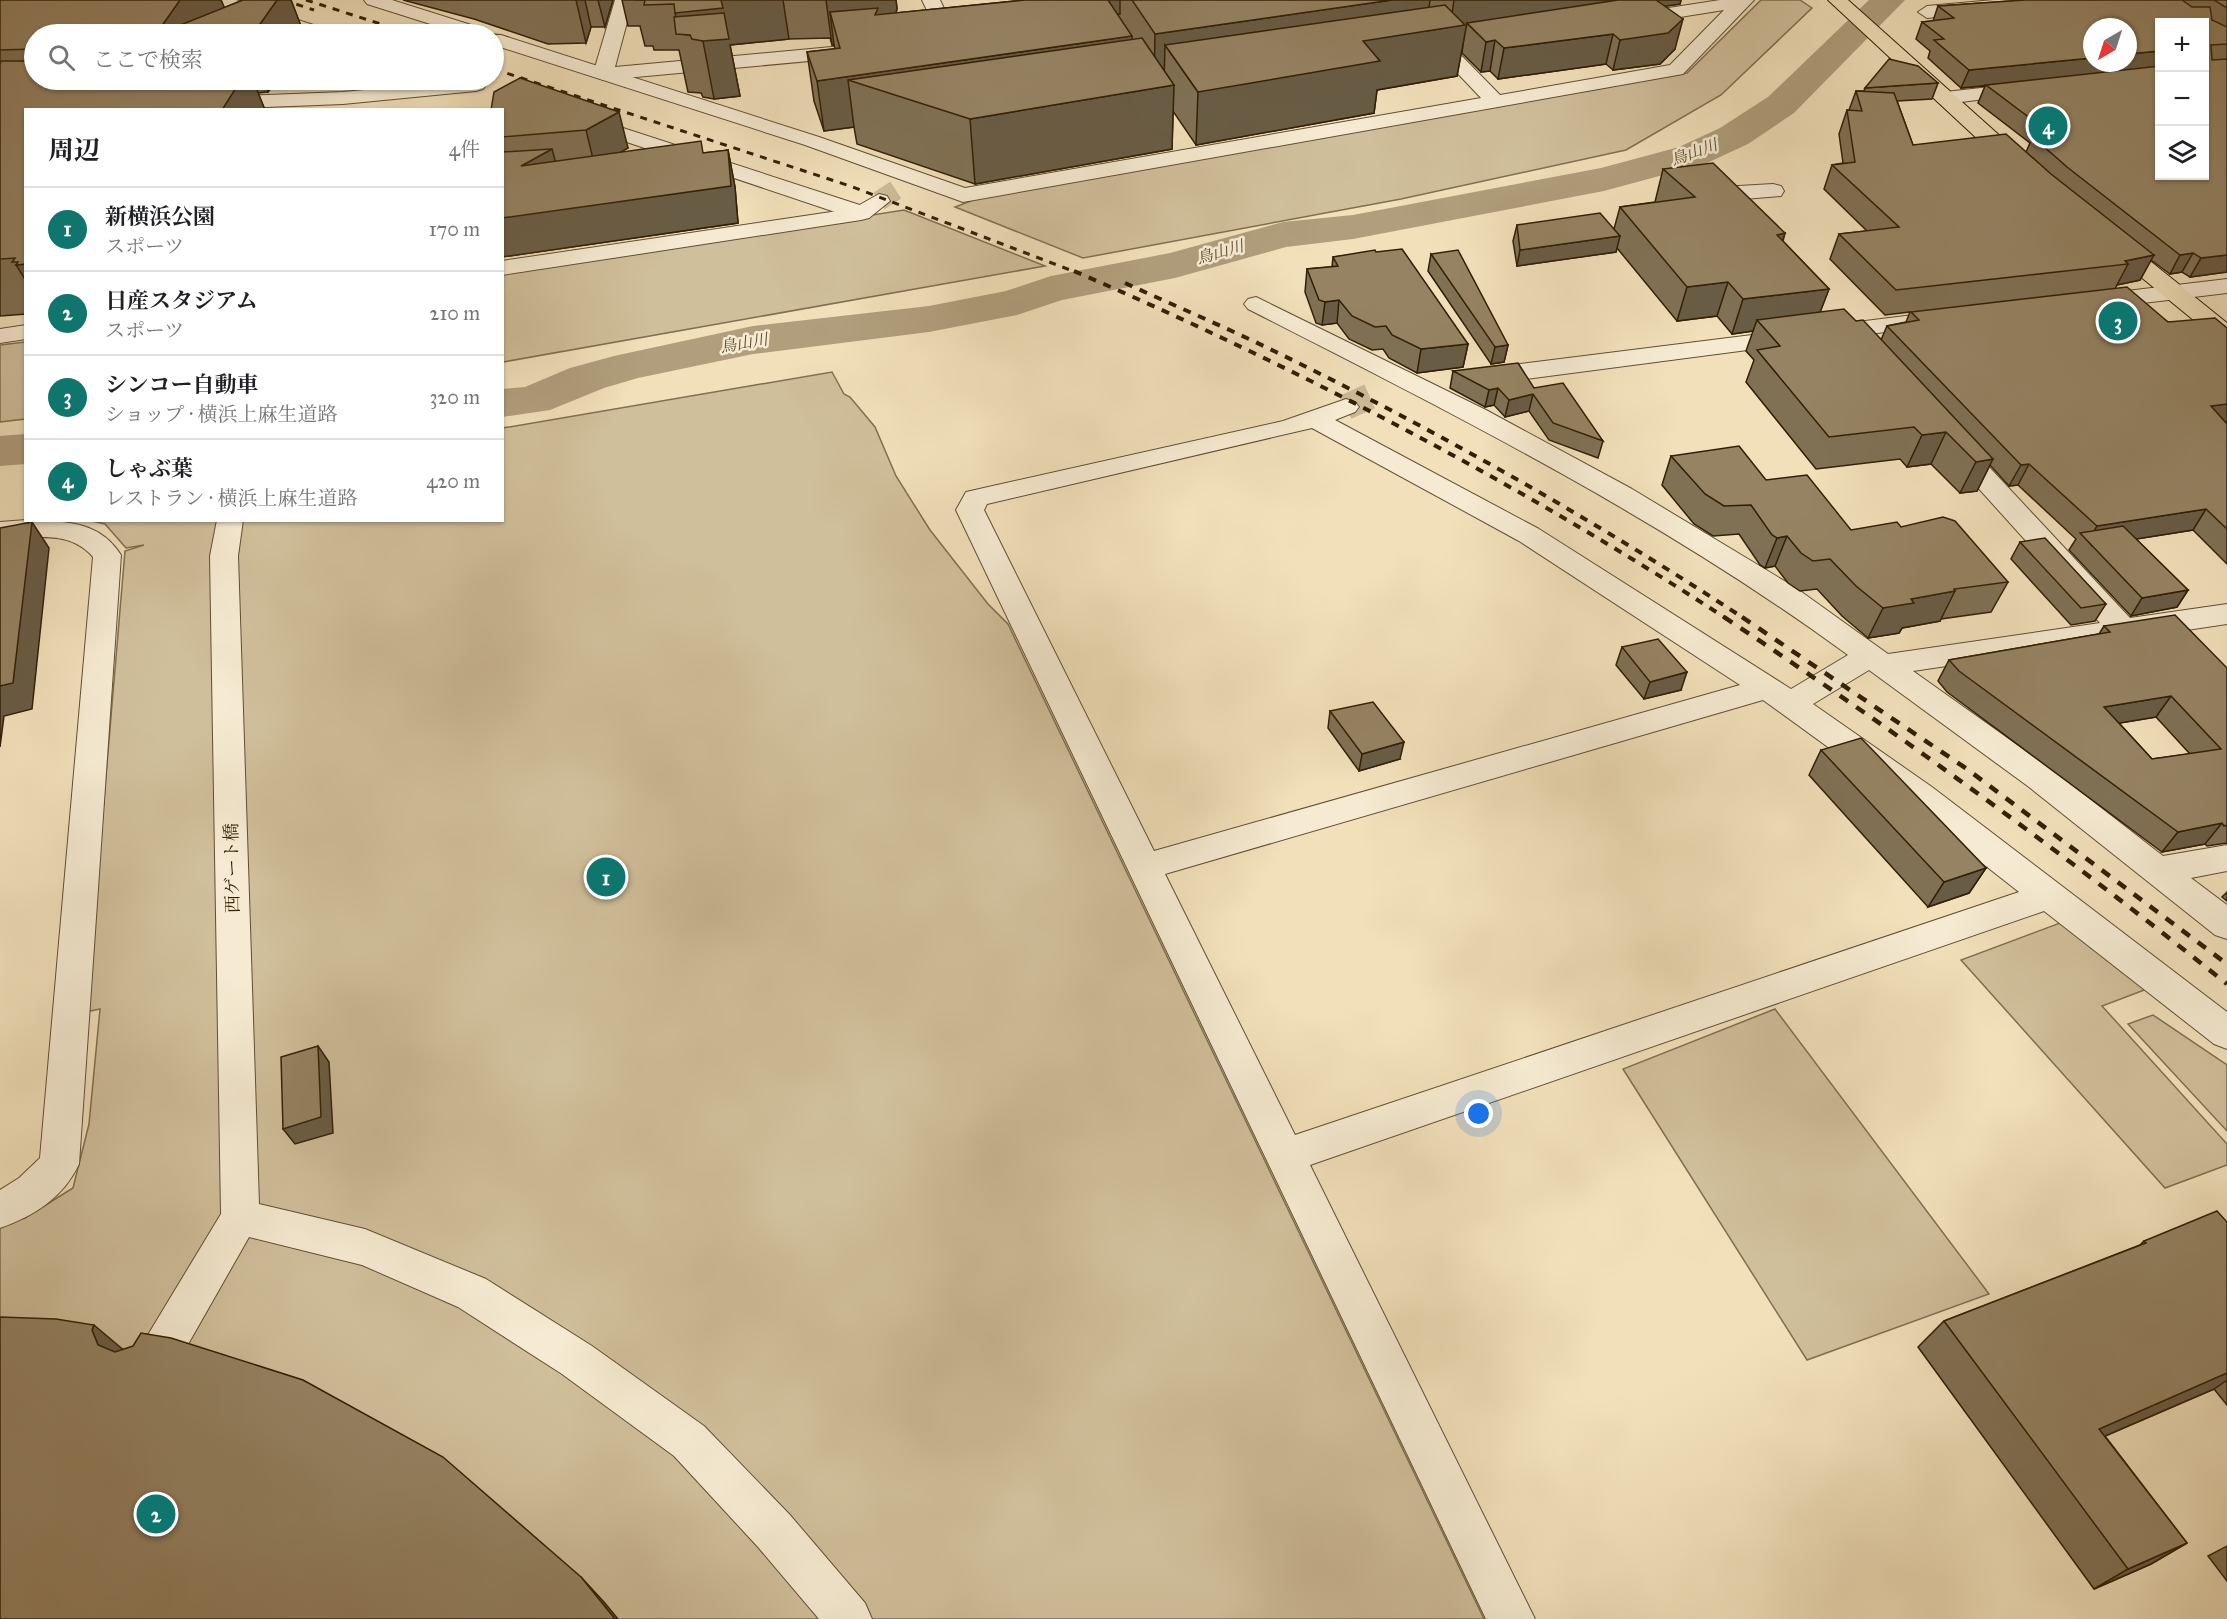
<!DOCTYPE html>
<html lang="ja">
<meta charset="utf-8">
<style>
:root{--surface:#fff;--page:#f6f6f6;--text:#202124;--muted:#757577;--line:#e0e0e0;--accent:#0f766e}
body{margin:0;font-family:"IM FELL Great Primer","Noto Serif JP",serif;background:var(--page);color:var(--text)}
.controls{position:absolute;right:18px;top:18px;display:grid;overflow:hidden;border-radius:0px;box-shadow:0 2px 4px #0004}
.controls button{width:54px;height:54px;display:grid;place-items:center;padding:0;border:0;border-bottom:2px solid var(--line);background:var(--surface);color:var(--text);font:30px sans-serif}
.compass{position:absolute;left:2083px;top:18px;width:54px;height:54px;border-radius:50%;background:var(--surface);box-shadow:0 2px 4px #0004;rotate:219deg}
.you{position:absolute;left:1479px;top:1114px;width:21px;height:21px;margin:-15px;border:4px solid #fff;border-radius:50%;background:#1a73e8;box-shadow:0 0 0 9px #1a73e833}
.badge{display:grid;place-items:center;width:39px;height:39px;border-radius:50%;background:var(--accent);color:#fff;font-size:20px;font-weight:700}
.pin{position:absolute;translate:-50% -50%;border:3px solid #fff;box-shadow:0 2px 6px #0006}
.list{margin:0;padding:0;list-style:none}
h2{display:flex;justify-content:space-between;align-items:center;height:78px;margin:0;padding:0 24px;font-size:26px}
h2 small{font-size:20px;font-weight:400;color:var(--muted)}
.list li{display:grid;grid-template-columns:39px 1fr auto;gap:18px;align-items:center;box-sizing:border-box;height:84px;padding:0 24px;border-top:2px solid var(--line)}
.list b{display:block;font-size:22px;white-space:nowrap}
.list p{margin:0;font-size:20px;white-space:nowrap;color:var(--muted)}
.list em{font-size:20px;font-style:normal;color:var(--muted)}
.icon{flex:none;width:33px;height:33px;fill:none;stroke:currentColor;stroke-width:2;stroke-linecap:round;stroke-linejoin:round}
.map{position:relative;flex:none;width:2227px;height:1619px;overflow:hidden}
.search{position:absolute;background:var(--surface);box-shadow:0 2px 4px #0004;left:24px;top:24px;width:480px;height:66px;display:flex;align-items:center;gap:15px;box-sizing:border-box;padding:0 21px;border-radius:33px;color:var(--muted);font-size:22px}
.panel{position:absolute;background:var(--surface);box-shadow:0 2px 4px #0004;left:24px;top:108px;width:480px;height:414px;border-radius:0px}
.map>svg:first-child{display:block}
.green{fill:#d0bf9b;stroke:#806f50;stroke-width:1.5}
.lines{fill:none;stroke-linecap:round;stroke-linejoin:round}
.river{fill:#b09e7c;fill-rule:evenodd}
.minor-tunnel-far1{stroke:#cbb996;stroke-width:20;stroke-dasharray:20 10;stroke-linecap:butt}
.minor-tunnel{stroke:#cbb996;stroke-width:26;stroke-dasharray:26 13;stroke-linecap:butt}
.pedestrian-casing{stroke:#614f32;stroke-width:2}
.minor-casing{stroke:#614f32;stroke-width:2}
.tertiary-casing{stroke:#614f32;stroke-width:2}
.primary-casing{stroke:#311f05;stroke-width:2}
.pedestrian{fill:#f6ebd2;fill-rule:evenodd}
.minor{fill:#f6ebd2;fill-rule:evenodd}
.tertiary{fill:#f6ebd2;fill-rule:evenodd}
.primary{fill:#f1e0ba;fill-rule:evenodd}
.rail-far2{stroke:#311f05;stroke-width:3;stroke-dasharray:7 7;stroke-linecap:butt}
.rail-far1{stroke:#311f05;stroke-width:4;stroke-dasharray:8 8;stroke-linecap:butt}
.rail{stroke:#311f05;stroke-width:4.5;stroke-dasharray:10 10;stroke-linecap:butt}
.wall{fill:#807155;stroke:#311f05;stroke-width:1.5;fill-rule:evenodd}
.shaded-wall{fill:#685c45;stroke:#311f05;stroke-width:1.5}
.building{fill:#958363;stroke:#311f05;stroke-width:1.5;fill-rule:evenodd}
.labels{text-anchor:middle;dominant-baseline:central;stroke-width:5;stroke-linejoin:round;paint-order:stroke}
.far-water-label{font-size:16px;font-style:italic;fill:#5d4b2f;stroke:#f6ebd2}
.street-label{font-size:18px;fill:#311f05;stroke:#f6ebd2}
</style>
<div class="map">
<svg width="2227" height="1619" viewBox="0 0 2227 1619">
<rect width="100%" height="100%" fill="#f1e0ba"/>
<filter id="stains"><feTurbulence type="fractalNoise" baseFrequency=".00333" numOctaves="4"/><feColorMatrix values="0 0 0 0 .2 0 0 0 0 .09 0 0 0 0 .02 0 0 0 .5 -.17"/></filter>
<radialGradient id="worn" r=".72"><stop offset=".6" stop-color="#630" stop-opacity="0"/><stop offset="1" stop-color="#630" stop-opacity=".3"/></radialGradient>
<!-- green -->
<g class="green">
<path d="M1761,0H1800L1812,8L1721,95L1626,150L1401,199L1083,258L955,207L981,197L1687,73Z"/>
<path d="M904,210L1045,266L503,362V273Z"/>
<path d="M25,342V419L0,422V345Z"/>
<path d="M832,372L844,394L850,397L875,427L896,476L930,530L988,604L1008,624L1484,1619H0V1225L25,1218L73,1188L89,1124L100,1009L86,1012L125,551L144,545L126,548L105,524L92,521L502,520L503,428Z"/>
<path d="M2060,923L2147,989L2102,1006L2227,1144V1165L2165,1188L1961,960Z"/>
<path d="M1775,1009L1989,1294L1807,1360L1623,1069Z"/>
<path d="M2153,1015L2227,1065V1131L2128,1024Z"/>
</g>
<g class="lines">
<!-- river -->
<g class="river">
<path d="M1869,0H1905L1794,113L1748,144L1707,163L1604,191L1353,239L1286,247L1175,278L1062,300L1017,315L929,332L753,354L638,378L604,388L550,410L502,417V389L525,387L570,368L614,356L753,326L929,306L1006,291L1051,276L1170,253L1283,222L1353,215L1601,168L1679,147L1720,128L1768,97Z"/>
<path d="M26,434V464L0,466V436Z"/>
</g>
<!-- minor-tunnel-far1 -->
<path class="minor-tunnel-far1" d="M879,201L899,188"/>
<!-- minor-tunnel -->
<path class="minor-tunnel" d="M1346,407L1377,393"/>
<defs>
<path id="pedestrian" d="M217,520H243L238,556L259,1204L365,1229L486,1279L592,1346L704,1426L790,1515L865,1603L872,1619H819L758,1547L674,1456L562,1374L458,1307L362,1265L249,1237L170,1376L155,1382L140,1376L134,1362L140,1348L221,1214L210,556Z"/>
<g id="minor">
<path d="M364,0H392L487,30L489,34H462L367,4Z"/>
<path d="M922,0H940L960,42L958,46H944Z"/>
<path d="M1388,0H1407L1500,95L1670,65L1724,10L1630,25L1621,19L1623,15L1720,0H1754L1683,74L963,202L805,145L494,45V34H489L501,35L819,137L965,188L1481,98Z"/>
<path d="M1994,0H2060L2051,5L1927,18L1918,12L1927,6Z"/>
<path d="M2026,83L2033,85L2036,89L2033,93L1945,104L1938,102L1935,98L1938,94L1945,92Z"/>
<path d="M1773,184L1781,186L1784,191L1781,196L1721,201L1713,199L1710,194L1713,189L1721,187Z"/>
<path d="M879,194L887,196L890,201L869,218L861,220L502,275V261L831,212L854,208Z"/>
<path d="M2227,279V293L2093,309L2085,307L2081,302L2085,297L2093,295Z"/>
<path d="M1256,297L1486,410L1632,489L1796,588L1888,654L2100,623L1944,450L1940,444L1944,438L1953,436L1962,438L2130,618L2227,604V624L1913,671L2051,769L2163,856L2227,845V871L2191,878L2227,905V939L2215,935L2029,787L1869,670L1813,704L1932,787L2227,1012V1049L2214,1044L2044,911L1310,1165L1535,1619H1486L956,510L966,492L1283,421L1346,399L1355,402L1359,407L1355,412L1335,420L1539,529L1791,689L1848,655C1661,518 1454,414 1248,309L1244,304L1248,299ZM1312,428L1519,541L1740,685L1154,851L984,510L987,504ZM1763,700L1908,805L2019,892L1295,1135L1165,874Z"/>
<path d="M1946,311L1954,313L1958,318L1954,323L1479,385L1470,382L1466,377L1470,372L1479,369Z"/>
<path d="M26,325V339L0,343V329Z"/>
</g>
<g id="tertiary">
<path d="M209,0H236L329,30L331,34H305L212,4Z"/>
<path d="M615,0H633L615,67L853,45L863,51L853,57L603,80L593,74Z"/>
<path d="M472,80L483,81L486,85L483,89L476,91L343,104L218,109L211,107L208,103L211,99L218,97L343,92Z"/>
<path d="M583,115L869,208L872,213L869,218H853L576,125L573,121L576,117Z"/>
<path d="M26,520C63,522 98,519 121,555L79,1164C63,1198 34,1216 0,1228V1190L19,1178L40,1158L93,557C69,529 32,538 0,540V522Z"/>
</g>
<g id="primary">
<path d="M1828,0H1848L2028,161L2031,166L2028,171H2012Z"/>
<path d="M2111,234L2119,236L2227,323V342L2218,340L2103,246L2100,241L2103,236Z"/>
</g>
</defs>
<!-- pedestrian casing -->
<use href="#pedestrian" class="pedestrian-casing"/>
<!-- minor casing -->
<use href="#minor" class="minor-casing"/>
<!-- tertiary casing -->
<use href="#tertiary" class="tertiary-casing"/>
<!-- primary casing -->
<use href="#primary" class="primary-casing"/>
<!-- pedestrian -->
<use href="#pedestrian" class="pedestrian"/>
<!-- minor -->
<use href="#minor" class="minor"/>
<!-- tertiary -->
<use href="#tertiary" class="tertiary"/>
<!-- primary -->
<use href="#primary" class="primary"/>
<!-- rail-far2 -->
<g class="rail-far2">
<path d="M283,0L314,10"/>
<path d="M306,0L412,34"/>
<path d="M494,69L853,187L1078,273"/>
</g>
<!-- rail-far1 -->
<g class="rail-far1">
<path d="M1074,271C1301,369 1520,484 1727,619"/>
<path d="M1125,283C1175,306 1225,327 1274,351C1436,430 1594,520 1745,619"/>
</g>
<!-- rail -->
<g class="rail">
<path d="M1724,617C1897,732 2065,854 2227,984"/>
<path d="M1742,617L1967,769L2227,964"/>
</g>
</g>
<!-- wall -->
<g class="wall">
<path d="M0,0H221L224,8L243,0H291L304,34H34V80H277L268,92L258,93L265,110H26V314L0,316Z"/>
<path d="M403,0H613L605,27H591L586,43L548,44L474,19Z"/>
<path d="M622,0H896L897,9L896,13L1025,0H1681L1680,4L1664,6L1675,49L1660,64L1613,70L1606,64L1498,79L1490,71L1481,72L1462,53L1464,36L1457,76L1377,90L1374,113L1196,145L1173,111L1172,149L975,184L857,144L854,127L824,131L814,101L807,52L835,49L834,45H832L830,38L789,39L730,45L740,96L714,99L703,97L701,93L688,92L679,50H654L653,46H645L640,26H628Z"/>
<path d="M2025,0H2227V272L2190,277L2182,272L2170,274L2151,260L2140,280L2117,285L2115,289L2168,322L2227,328V423H2226L2227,424V564L2193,530L2136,539L2188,590L2177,607L2131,616L2069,550L2076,539L2018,485L2009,486L1990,465L1977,491L1960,493L1931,464L1907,467L1900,459L1816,469L1746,382L1754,360L1746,351L1753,331L1732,334L1717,316L1677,321L1617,248L1616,252L1517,266L1513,241L1517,225L1614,229L1620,207L1655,202L1663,169L1785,233L1783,241L1829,289L1820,312L1856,321L1881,340L1887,326L1906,322L1910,312L1885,315L1830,259L1839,234L1867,231L1824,189L1832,165L1843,163L1839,134L1847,110H1849L1856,91H1864L1865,88L1938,83L1932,99L1897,101L1913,145L2026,152L2030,143L1978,103L1985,86L1961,88L1928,58L1930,51L1916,39L1922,22L1933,21L1938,6ZM2160,22H2205L2160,176Z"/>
<path d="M520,78L628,148L620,152L703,153L728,150L735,187L738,223L502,257V110Z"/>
<path d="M1376,252L1468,344L1463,367L1417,373L1389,358L1383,349L1372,350L1349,339L1337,323L1322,325L1316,323L1305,292L1307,269L1332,267L1333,257Z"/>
<path d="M1431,254L1508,345L1504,362L1491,364L1428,271Z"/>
<path d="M1453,371L1534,388L1603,441L1598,458L1549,440L1529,411L1505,417L1494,405L1485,407L1450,388Z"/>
<path d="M1671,456L1766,480L1851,530L1901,527L2008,582L1991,612L1941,619L1940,621L1902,628L1899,633L1868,638L1842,616L1817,589L1800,591L1788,583L1775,566L1765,568L1760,565L1739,534L1713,536L1694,524L1662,485Z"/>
<path d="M2020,542L2106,604L2095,621L2071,625L2011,559Z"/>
<path d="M2104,626L2227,668V843L2207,846L2205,844L2162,852L1947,692L1938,681L1949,660L2099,634ZM2156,717L2190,754L2152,759L2119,723Z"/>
<path d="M1622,647L1681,690L1644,699L1616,665Z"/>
<path d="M1330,711L1400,759L1359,771L1328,728Z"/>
<path d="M1821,750L1986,868L1969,893L1928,907L1809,775Z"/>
<path d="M2227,892V901L2222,897Z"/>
<path d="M2227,1222V1405L2214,1389L2105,1436L2187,1543L2151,1564L2094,1589L1918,1347L1944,1321L2140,1245L2144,1241Z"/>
<path d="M2227,1546V1581L2208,1556Z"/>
</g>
<!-- shaded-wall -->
<g class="shaded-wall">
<path d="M180,0H221L226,11L211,34H156Z"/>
<path d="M277,0H291L304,34H253Z"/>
<path d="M576,0H585L591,27L586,43Z"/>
<path d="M598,0H613L605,27Z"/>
<path d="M721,0H783L789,39L730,45L740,96L714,99L703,41L690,35L680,34L675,13Z"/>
<path d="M826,0H896L897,9L888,40L830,12L834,45H832Z"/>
<path d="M1103,0H1120V14L1103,16Z"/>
<path d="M1392,0H1430L1426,31L1450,27L1454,0H1681L1680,4L1478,34L1467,23L1457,76L1377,90L1374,113L1196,145L1198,92L1165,45L1164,81L1154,83L1155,34Z"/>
<path d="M1683,19L1675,49L1660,64L1613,70L1620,40Z"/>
<path d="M1613,34L1606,64L1498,79L1504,48Z"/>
<path d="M1132,36L1131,85L848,80L854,127L824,131L817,81Z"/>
<path d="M1495,40L1490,71L1481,72L1486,42Z"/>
<path d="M2160,51V68L1961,88L1969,70L2092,58V63H2128V54Z"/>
<path d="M233,80H253L265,110H222Z"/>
<path d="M263,80H277L268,92Z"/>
<path d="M1174,85L1172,149L975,184L970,119Z"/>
<path d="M619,112L628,148L595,167L586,130Z"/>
<path d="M552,149L562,186L521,166Z"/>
<path d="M728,150L735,187L738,223L502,257V218Z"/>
<path d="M1785,233L1774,267L1777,235Z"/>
<path d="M1620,236L1616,252L1517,266L1520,250Z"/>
<path d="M2193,253L2182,272L2170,274L2180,255Z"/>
<path d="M2154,255L2140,280L2117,285L2128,264L2125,261Z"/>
<path d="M2227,255V272L2190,277L2201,258Z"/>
<path d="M26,264V281L16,265Z"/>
<path d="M1728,282L1717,316L1677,321L1687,287Z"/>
<path d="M1829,289L1816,323L1757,320L1753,331L1732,334L1743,299Z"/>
<path d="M1339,300L1337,323L1322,325L1325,302Z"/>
<path d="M1468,344L1463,367L1417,373L1421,349Z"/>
<path d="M1508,345L1504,362L1491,364L1495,347Z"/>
<path d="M1498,388L1494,405L1485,407L1489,390Z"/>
<path d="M1533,394L1529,411L1505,417L1509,400Z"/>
<path d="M2227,404V423L2198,427L2211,406Z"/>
<path d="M1946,432L1931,464L1907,467L1922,435Z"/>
<path d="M1993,459L1977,491L1960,493L1976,462Z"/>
<path d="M2029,464L2018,485L2009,486L2021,465Z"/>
<path d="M2206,509L2193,530L2092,546L2088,541L2097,526Z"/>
<path d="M32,522L49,548L32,709L4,716L0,747V686Z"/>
<path d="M1787,536L1775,566L1765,568L1777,538Z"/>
<path d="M2188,590L2177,607L2131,616L2142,598Z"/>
<path d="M1955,591L1940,621L1902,628L1899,633L1868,638L1883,608L1911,599Z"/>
<path d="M1687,672L1681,690L1644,699L1650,682Z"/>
<path d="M2171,696L2156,717L2090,728L2104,707Z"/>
<path d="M1404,742L1400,759L1359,771L1362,754Z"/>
<path d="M2222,823L2205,844L2162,852L2178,832Z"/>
<path d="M1986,868L1969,893L1928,907L1944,882Z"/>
<path d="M318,1046L329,1062L333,1133L295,1144L283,1129Z"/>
<path d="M94,1325L133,1358L132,1363L98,1345L92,1330Z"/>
<path d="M2227,1373V1380L2214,1389L2068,1452L2099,1429Z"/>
<path d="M2187,1543L2151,1564L2094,1589L2128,1569Z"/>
<path d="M581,1577L604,1602L618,1619H615Z"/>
</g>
<!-- building -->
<g class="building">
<path d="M0,0H180L156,34H34V49L0,50Z"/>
<path d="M243,0H277L253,34H158Z"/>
<path d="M635,0H721L723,8L675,13L674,4L644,5L645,0Z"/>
<path d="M1025,0H1108L1132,36L817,81L807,52L840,48L830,12L878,8L875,15Z"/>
<path d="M1132,0H1392L1155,34Z"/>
<path d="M1618,0H1656L1683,19L1668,33L1620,40L1613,34L1504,48L1495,40L1486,42L1467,23Z"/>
<path d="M2025,0H2182L2192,7H2210L2212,20L2227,27V44L2211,45L2212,60L2227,59V255L2201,258L2193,253L2180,255L2067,167L2033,137L2051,134L1986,85L2160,66V176H2205V22H2160V51L2128,54V27H2092V58L1969,70L1934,40L1944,39L1922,22L1954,18L1938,6Z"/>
<path d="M2214,0H2227V8Z"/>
<path d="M1445,5L1465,25L1363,41L1380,61L1198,92L1165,45Z"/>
<path d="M724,13L729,39L703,41L692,39L690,35L676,34L674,17Z"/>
<path d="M1142,38L1174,85L970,119L848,80Z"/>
<path d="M1889,59L1918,66L1938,83L1865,88Z"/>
<path d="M1,61H34V80H241L222,110H26V264L16,265L18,262H12L15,258L0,259V64Z"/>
<path d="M520,78L619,112L586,130L502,137V110H491L494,92Z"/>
<path d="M1856,91L1894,93L1913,145L2006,134L2051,174L2154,255L2125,261L2128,264L1896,290L1839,234L1899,227L1832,165L1855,162L1847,110L1862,111Z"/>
<path d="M701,141L703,153L728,150L731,186L502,218V152L552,149L521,166Z"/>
<path d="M1713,163L1785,233L1777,235L1829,289L1743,299L1728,282L1687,287L1620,207L1695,197L1663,169Z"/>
<path d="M1600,213L1620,236L1520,250L1517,225Z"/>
<path d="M1402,249L1468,344L1421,349L1392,335L1386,326L1375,327L1352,316L1339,300L1325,302L1319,300L1307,269L1338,266L1333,257L1375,250L1376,252Z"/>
<path d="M1458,250L1508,345L1495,347L1431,254Z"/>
<path d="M2127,287L2168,322L2215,318L2227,328V404L2211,406L2227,424V529L2206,509L2097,526L2029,464L2021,465L1887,326L1919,320L1911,312Z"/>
<path d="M1844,309L1856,321L1863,320L1993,459L1976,462L1946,432L1922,435L1914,427L1829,437L1757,350L1780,346L1757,320Z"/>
<path d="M1518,363L1534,388L1563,383L1603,441L1553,423L1533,394L1509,400L1498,388L1489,390L1453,371Z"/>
<path d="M1739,446L1766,480L1807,475L1851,530L1897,522L1901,527L1943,517L1955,521L2008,582L1954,589L1955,591L1911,599L1914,603L1883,608L1856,586L1830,559L1813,561L1801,553L1787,536L1777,538L1772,535L1751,505L1724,506L1705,494L1671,456Z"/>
<path d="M32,522L13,683L0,686V528Z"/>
<path d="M2123,526L2188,590L2142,598L2080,533Z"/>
<path d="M2045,538L2106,604L2081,608L2020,542Z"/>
<path d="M2175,615L2227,668V825L2224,826L2222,823L2178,832L1959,671L1949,660L2110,632L2104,626ZM2171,696L2221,749L2152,759L2104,707Z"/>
<path d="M1658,639L1687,672L1650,682L1622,647Z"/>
<path d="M1373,702L1404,742L1362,754L1330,711Z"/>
<path d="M1861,738L1986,868L1944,882L1821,750Z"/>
<path d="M318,1046L321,1117L283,1129L281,1057Z"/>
<path d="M2217,1211L2227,1222V1373L2099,1429L2187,1543L2128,1569L1944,1321L2146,1243L2144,1241Z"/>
<path d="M0,1317L56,1319L94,1325L92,1330L98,1345L115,1352L133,1346L141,1333L171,1338L303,1380L443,1457L581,1577L615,1619H0Z"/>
</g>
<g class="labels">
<!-- far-water labels -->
<g class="far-water-label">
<text transform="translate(1694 152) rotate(-20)">鳥山川</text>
<text transform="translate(1220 252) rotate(-16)">鳥山川</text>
<text transform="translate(744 343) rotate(-10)">鳥山川</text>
</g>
<!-- street labels -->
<g class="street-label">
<text transform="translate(232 868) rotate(-91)">西ゲート橋</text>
</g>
</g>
<rect width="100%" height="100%" filter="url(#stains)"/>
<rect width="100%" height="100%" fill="url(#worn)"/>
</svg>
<div class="controls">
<button>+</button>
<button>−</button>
<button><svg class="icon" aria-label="layers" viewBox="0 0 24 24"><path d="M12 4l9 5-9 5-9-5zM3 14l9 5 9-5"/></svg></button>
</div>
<svg class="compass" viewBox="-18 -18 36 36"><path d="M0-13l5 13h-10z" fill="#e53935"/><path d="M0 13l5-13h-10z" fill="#757577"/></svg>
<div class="you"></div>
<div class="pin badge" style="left:606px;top:877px">1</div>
<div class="pin badge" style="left:156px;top:1514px">2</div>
<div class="pin badge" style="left:2118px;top:321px">3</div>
<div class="pin badge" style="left:2048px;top:126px">4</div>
<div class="search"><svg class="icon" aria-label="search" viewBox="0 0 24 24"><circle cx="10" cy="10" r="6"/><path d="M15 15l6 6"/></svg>ここで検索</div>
<section class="panel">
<h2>周辺<small>4件</small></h2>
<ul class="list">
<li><span class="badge">1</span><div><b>新横浜公園</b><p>スポーツ</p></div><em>170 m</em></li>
<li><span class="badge">2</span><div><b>日産スタジアム</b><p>スポーツ</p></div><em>210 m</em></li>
<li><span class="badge">3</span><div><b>シンコー自動車</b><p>ショップ · 横浜上麻生道路</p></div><em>320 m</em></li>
<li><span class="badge">4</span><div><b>しゃぶ葉</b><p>レストラン · 横浜上麻生道路</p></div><em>420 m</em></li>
</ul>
</section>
</div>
